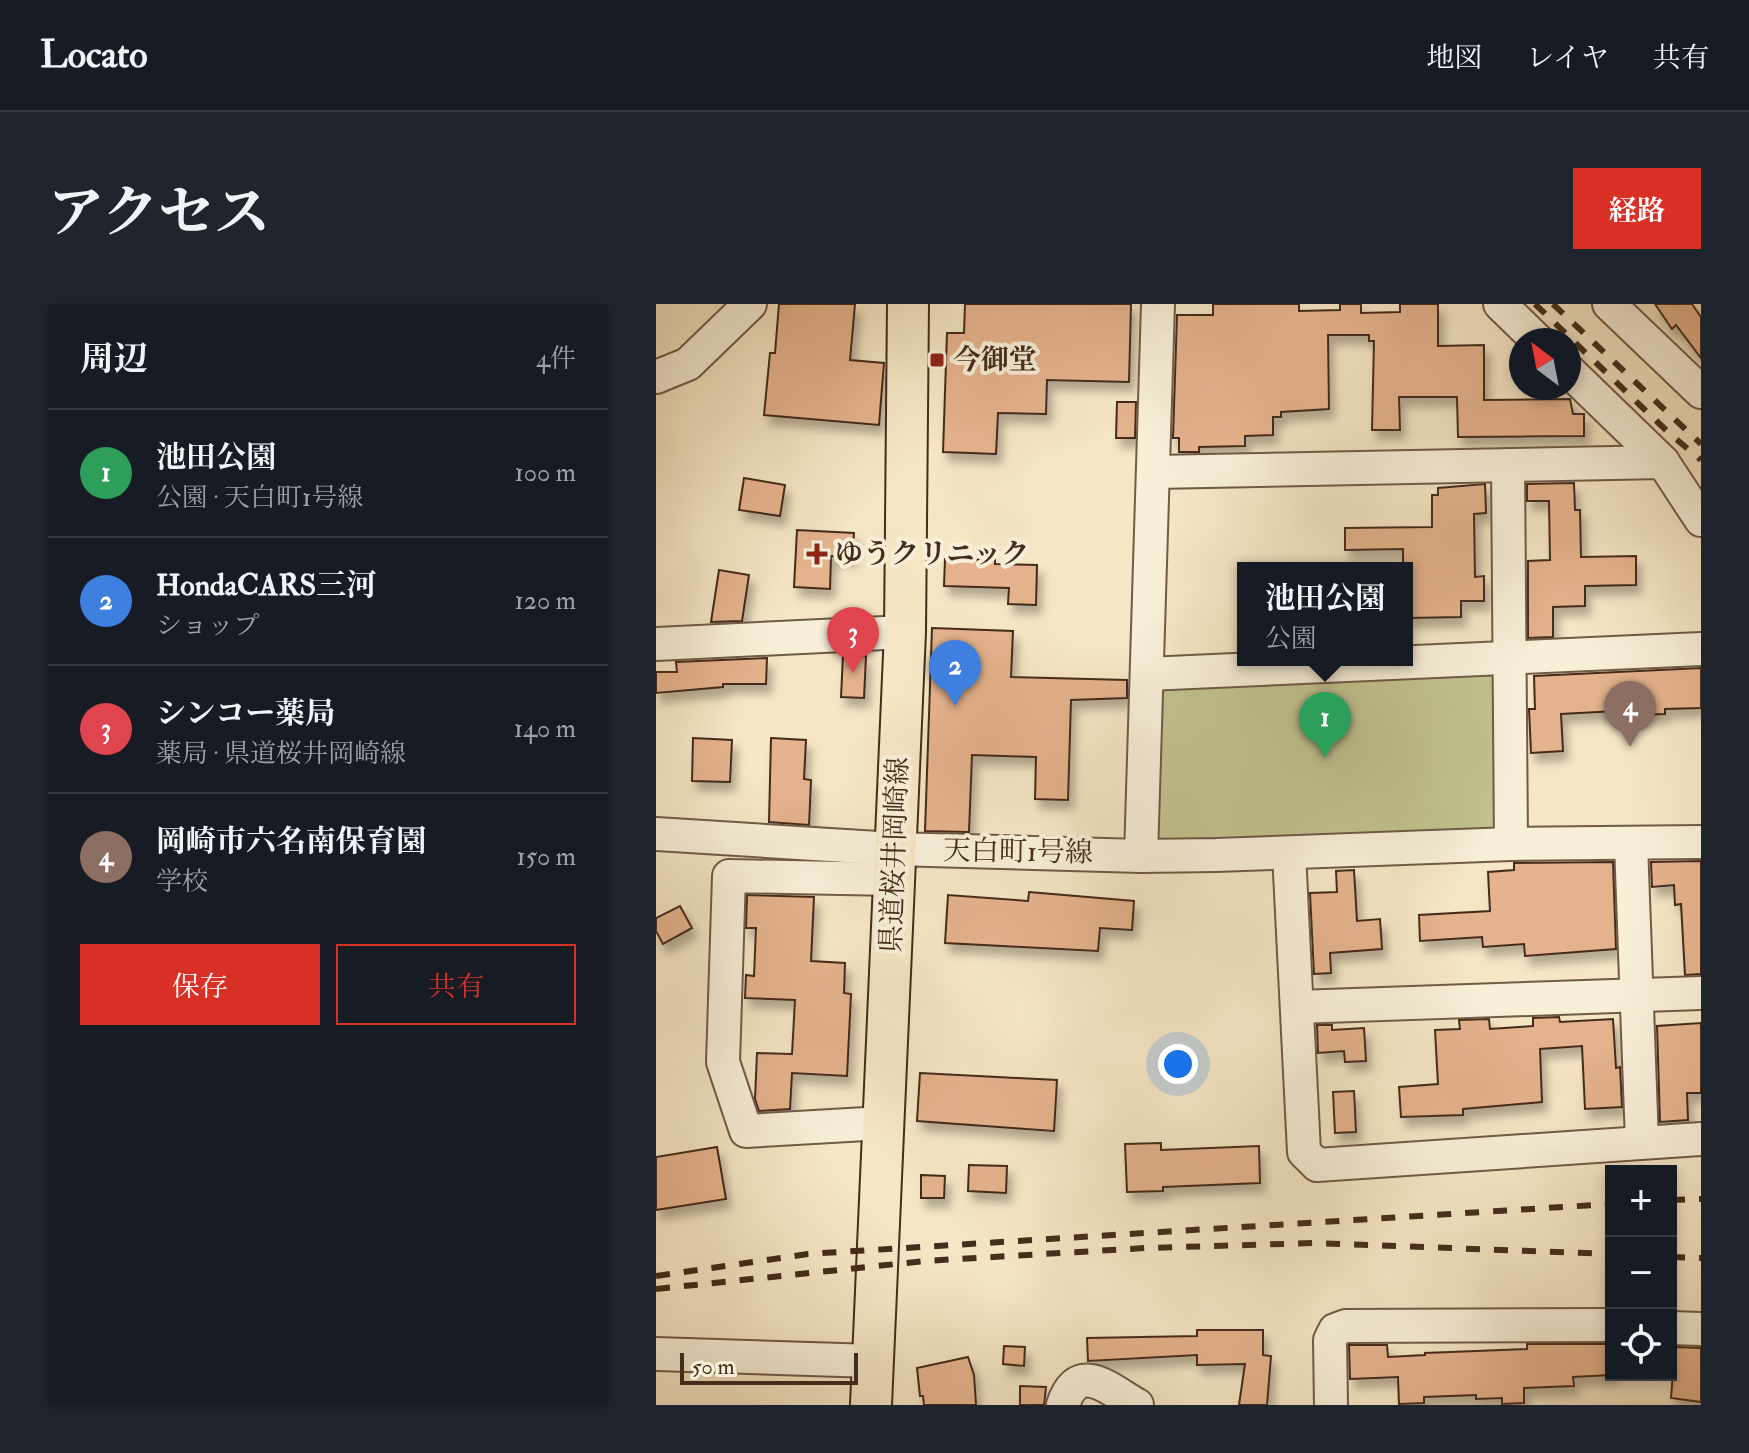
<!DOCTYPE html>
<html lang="ja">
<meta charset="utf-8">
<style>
:root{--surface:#171b24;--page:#20242c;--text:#f1f3f6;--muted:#9ea1a6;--line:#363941;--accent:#d93025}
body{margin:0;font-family:"IM FELL Double Pica","Noto Serif JP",serif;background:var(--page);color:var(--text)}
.controls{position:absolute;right:24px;bottom:24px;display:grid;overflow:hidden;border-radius:0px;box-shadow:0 4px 12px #0003}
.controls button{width:72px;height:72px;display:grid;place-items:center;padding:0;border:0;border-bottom:2px solid var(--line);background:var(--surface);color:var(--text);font:40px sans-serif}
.compass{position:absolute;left:853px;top:24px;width:72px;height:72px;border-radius:50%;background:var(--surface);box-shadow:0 4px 12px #0003;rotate:328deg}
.scale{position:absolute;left:24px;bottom:20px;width:178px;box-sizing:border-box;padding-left:8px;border:4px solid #452c1c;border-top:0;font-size:22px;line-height:28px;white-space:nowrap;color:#452c1c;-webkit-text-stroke:6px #f8efd9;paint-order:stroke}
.you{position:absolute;left:522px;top:760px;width:28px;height:28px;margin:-20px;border:6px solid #fff;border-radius:50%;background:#1a73e8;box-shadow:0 0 0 12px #1a73e833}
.badge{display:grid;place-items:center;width:52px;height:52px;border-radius:50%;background:var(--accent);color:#fff;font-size:26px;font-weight:700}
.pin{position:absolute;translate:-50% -66px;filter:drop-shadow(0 2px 4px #0008)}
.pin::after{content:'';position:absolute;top:42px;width:28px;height:24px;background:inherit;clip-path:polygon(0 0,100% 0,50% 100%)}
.popup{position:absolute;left:581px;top:258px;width:176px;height:104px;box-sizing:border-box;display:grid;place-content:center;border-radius:0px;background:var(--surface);filter:drop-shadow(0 2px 6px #0005);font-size:26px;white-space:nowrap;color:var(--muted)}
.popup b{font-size:30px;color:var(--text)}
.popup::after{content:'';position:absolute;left:50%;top:100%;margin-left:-16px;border:16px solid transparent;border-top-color:var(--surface)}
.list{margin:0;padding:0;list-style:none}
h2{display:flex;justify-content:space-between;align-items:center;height:104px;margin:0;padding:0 32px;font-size:34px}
h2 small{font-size:26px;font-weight:400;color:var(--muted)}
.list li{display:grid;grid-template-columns:52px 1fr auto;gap:24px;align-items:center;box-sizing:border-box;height:128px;padding:0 32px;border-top:2px solid var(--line)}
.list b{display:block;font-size:30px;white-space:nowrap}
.list p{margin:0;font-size:26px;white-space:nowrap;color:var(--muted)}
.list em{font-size:26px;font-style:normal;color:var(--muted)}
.actions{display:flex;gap:16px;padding:24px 32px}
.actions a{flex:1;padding:18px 0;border:2px solid var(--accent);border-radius:0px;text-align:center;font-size:28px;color:var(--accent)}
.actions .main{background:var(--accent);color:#fff}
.icon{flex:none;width:44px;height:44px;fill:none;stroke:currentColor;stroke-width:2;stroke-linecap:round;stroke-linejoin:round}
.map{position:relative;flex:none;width:1045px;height:1101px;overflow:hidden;border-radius:0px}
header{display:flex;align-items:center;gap:48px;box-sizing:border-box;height:112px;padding:0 40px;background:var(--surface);border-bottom:2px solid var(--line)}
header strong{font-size:38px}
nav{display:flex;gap:44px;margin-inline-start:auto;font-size:28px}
.intro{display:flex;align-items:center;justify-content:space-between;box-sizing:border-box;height:192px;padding:0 48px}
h1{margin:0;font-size:56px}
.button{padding:20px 36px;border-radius:0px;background:var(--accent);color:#fff;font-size:28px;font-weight:700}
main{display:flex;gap:48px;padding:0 48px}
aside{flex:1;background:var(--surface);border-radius:0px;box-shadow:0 4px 12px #0003}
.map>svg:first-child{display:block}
.green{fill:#c2c390;stroke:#847856;stroke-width:2}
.building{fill:#e4b28c;stroke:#452c1c;stroke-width:2;filter:url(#shadow)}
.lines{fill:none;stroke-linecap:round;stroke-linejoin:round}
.minor-casing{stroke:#715a46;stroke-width:36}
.major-casing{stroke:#452c1c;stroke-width:44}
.minor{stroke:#f8efd9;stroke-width:32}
.major{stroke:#f5e6c5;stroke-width:40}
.rail{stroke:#452c1c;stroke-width:6;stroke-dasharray:14 14;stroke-linecap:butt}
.poi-dot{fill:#8f2418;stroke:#f8efd9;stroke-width:3}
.labels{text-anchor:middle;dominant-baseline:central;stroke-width:8;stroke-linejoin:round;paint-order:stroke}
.poi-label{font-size:28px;font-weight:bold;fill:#452c1c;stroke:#f8efd9;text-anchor:start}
.street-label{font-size:28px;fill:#452c1c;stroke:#f8efd9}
</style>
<header>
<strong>Locato</strong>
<nav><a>地図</a><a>レイヤ</a><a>共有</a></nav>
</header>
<div class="intro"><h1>アクセス</h1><a class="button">経路</a></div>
<main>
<aside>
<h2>周辺<small>4件</small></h2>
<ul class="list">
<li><span class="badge" style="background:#2e9e5b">1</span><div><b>池田公園</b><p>公園 · 天白町1号線</p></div><em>100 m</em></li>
<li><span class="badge" style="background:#3f7fe0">2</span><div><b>HondaCARS三河</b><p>ショップ</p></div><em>120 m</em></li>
<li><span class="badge" style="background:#e0444e">3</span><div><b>シンコー薬局</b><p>薬局 · 県道桜井岡崎線</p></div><em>140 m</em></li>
<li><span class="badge" style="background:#8d6e63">4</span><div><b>岡崎市六名南保育園</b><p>学校</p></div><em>150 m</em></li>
</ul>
<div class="actions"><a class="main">保存</a><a>共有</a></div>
</aside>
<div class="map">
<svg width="1045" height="1101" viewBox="0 0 1045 1101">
<defs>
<filter id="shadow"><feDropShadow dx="5" dy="9" stdDeviation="4" flood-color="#0004"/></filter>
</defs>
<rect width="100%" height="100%" fill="#f5e6c5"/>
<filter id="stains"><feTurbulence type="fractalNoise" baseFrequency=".0025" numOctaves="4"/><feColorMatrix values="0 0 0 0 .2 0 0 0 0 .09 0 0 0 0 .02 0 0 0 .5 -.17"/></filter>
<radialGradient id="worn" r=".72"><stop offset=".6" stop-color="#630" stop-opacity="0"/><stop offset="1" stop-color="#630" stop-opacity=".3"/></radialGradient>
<!-- green -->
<path class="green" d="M838,369V527L499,537L502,381Z"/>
<!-- building -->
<g class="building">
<path d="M123,0H199L194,56L228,59L223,121L108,111L114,49H119Z"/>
<path d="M309,0H475L473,78L391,76L390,110L342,109L340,150L287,148L291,29H308Z"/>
<path d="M557,0H643V7L684,6V0H705V9L744,8V0H782V42L828,41V96L914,95L917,110H928V132L802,133L801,93H743L744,126H716L718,37H713V31H672L673,105L625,108V113H617V131L589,132V142L543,143V148H523V134H517L521,11H557Z"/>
<path d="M999,0H1036L1045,13V54L1020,21L1016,25Z"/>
<path d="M461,98H480L479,134H460Z"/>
<path d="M88,174L129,181L124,212L83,206Z"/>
<path d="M918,179L919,206H924L925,253L980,252V281L929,282V302L897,303V333L872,334V257L894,256L893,197H871V180Z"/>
<path d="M829,180L830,209L818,210L819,273L828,272V297H805V313L751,314V264H747V245L689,246V224L776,223V191H782V184Z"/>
<path d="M141,226L198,229L196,253L175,252L174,285L138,283Z"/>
<path d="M289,255L339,256V260L381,261L380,301L352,300L353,284L288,282Z"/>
<path d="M63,266L93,271L86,317L55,318Z"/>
<path d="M276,324L357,327L355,373L471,376V394L415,396L412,496L379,495L380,453L316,451L313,528L269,527Z"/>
<path d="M187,351L210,352L208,394L185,393Z"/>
<path d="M111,354L110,380H67V383L0,389V368H21L20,358Z"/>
<path d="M1045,364V404L1009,405V410L979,411V406L905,410L907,447L875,449L873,405H879L878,372Z"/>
<path d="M37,434L76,436L74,478L36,477Z"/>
<path d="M115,434L150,436L148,475L155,476L153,521L113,518Z"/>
<path d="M1045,557V670L1029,671L1025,600L1019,601L1018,581L996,583L995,558Z"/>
<path d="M957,558L960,645L869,652L868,640L827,643L826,633L764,637L763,611L834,607L832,568L858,566V559Z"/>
<path d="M698,566L701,617L724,615L726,645L674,649L675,669L658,670L654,589L681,588L680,567Z"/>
<path d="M373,588L478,597L476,626L444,624L442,647L289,639L292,591L372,597Z"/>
<path d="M91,591L158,593L155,657L189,659L188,689L195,690L191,772L136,769L134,805L103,807L99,795L101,749L136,750L139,696L89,694L90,671L98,672L100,624H90Z"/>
<path d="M24,602L36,624L7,640L0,627V614Z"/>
<path d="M903,713L904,718L957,715L960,764L964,763L966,803L929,805L926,742L884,745L886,798L807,805V811L745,813L743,783L782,780L779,726L804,725L803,716L833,715L834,725L877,722V714Z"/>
<path d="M1045,719V789H1031L1032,816L1004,818L1001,722Z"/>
<path d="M661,721H676V726L708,724L710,757L689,758L688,747L662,749Z"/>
<path d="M264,769L401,776L398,827L261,817Z"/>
<path d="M698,787L700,828L679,829L677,788Z"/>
<path d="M505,839V846L603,842L604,879L507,883V887L471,888L469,840Z"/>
<path d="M61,843L70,895L0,906V853Z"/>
<path d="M313,861L351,862L350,889L312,887Z"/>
<path d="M265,871L289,872L288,894H265Z"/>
<path d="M541,1026H607V1051L615,1052L611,1101H583L589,1060L541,1061V1051L432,1057L431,1034L541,1032Z"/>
<path d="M871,1040H955V1071L917,1073L918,1082L868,1084V1099L846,1100V1094L820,1095V1091L768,1093V1099L743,1100L742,1073L694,1075L693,1041H731L732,1053L769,1051V1049L871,1045Z"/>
<path d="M348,1042L369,1043L368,1062L347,1060Z"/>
<path d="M1019,1043L1045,1044V1098L1015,1094Z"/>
<path d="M312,1053L318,1071L320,1101H268L267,1092H264L261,1064Z"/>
<path d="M364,1082L390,1083L388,1101H364Z"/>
</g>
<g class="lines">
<defs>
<g id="minor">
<path d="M502,0L485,552L560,551L855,540L1045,538"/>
<path d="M844,0L881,36"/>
<path d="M953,0L1045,88"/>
<path d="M913,67L1007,158L1045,216"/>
<path d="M0,73L32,60L94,0"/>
<path d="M852,161L855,540"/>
<path d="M498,168L1007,158"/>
<path d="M0,340L249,328"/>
<path d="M491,370L1045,345"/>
<path d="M0,530L238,545L485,552"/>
<path d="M975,540L986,838"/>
<path d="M633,549L648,848L661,861L1045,835"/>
<path d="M641,703L1045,689"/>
<path d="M227,819L90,827L67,758L73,572L238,575"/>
<path d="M1015,1024L1045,1025"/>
<path d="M0,1050L217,1057"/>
<path d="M407,1101C422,1055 453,1085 481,1101"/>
<path d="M675,1101L674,1036L679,1026L690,1022L955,1021"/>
</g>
<path id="major" d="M215,1101L249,328L252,0"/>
</defs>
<!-- minor casing -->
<use href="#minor" class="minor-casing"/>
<!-- major casing -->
<use href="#major" class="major-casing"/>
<!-- minor -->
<use href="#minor" class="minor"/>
<!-- major -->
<use href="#major" class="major"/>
<!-- rail -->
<g class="rail">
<path d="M879,0L1013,129L1045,156"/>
<path d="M897,0L1045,140"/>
<path d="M1015,896L1045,895"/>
<path d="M1015,953L1045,954"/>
<path d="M0,972L152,950L955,900"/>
<path d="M0,985L269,957L490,944L658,939L955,950"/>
</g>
</g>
<!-- markers -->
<g class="poi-dot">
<rect x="273" y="48" width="16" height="16" rx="4"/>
<path d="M157 238h8v8h8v8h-8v8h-8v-8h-8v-8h8z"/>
</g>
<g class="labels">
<!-- poi labels -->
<g class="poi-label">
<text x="297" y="56">今御堂</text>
<text x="179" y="250">ゆうクリニック</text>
</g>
<!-- street labels -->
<g class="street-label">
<text transform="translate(362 548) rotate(1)">天白町1号線</text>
<text transform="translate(239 551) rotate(-88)">県道桜井岡崎線</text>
</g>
</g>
<rect width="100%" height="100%" filter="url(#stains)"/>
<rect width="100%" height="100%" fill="url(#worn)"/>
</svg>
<div class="controls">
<button>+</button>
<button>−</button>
<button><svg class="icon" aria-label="locate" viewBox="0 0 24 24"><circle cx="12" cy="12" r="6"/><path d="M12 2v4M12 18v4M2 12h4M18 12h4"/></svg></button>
</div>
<svg class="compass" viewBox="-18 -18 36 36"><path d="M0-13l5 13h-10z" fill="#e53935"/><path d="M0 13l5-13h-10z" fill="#9ea1a6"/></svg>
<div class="scale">50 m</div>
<div class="you"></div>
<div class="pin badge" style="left:669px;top:454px;background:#2e9e5b">1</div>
<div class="popup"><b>池田公園</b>公園</div>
<div class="pin badge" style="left:299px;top:402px;background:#3f7fe0">2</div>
<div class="pin badge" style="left:197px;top:369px;background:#e0444e">3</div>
<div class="pin badge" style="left:974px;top:443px;background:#8d6e63">4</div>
</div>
</main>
